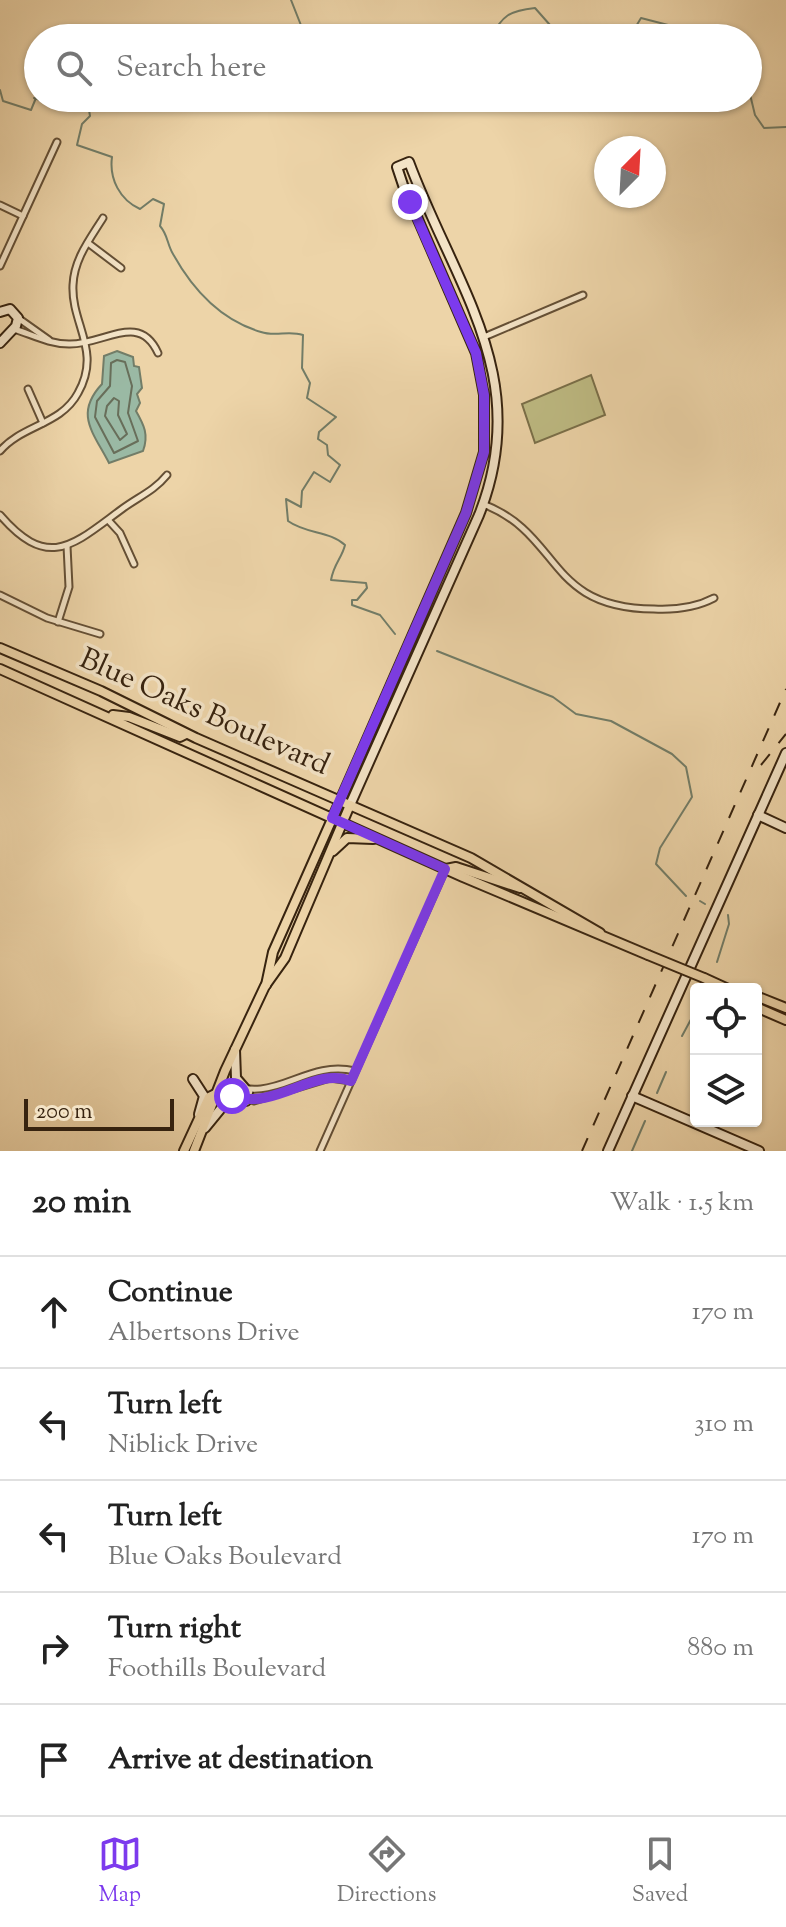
<!DOCTYPE html>
<meta charset="utf-8">
<style>
:root{--surface:#fff;--page:#f2f2f2;--text:#222;--muted:#767676;--line:#e0e0e0;--accent:#7c3aed}
body{margin:0;font-family:"Sorts Mill Goudy",serif;background:var(--page);color:var(--text)}
.controls{position:absolute;right:24px;bottom:24px;display:grid;overflow:hidden;border-radius:8px;box-shadow:0 2px 6px #0004}
.controls button{width:72px;height:72px;display:grid;place-items:center;padding:0;border:0;border-bottom:2px solid var(--line);background:var(--surface);color:var(--text);font:40px sans-serif}
.compass{position:absolute;left:594px;top:136px;width:72px;height:72px;border-radius:50%;background:var(--surface);box-shadow:0 2px 6px #0004;rotate:24deg}
.scale{position:absolute;left:24px;bottom:20px;width:150px;box-sizing:border-box;padding-left:8px;border:4px solid #37230f;border-top:0;font-size:22px;line-height:28px;white-space:nowrap;color:#37230f;-webkit-text-stroke:6px #f3e3c6;paint-order:stroke}
.stop{position:absolute;width:24px;height:24px;margin:-18px;border:6px solid #7c3aed;border-radius:50%;background:#fff}
.stop.end{background:#7c3aed;border-color:#fff;box-shadow:0 2px 8px #0008}
.list{margin:0;padding:0;list-style:none}
h2{display:flex;justify-content:space-between;align-items:center;height:104px;margin:0;padding:0 32px;font-size:34px}
h2 small{font-size:26px;font-weight:400;color:var(--muted)}
.list li{display:grid;grid-template-columns:52px 1fr auto;gap:24px;align-items:center;box-sizing:border-box;height:112px;padding:0 32px;border-top:2px solid var(--line)}
.list b{display:block;font-size:30px;white-space:nowrap}
.list p{margin:0;font-size:26px;white-space:nowrap;color:var(--muted)}
.list em{font-size:26px;font-style:normal;color:var(--muted)}
.icon{flex:none;width:44px;height:44px;fill:none;stroke:currentColor;stroke-width:2;stroke-linecap:round;stroke-linejoin:round}
.map{position:relative;flex:none;width:786px;height:1151px;overflow:hidden}
.search{position:absolute;background:var(--surface);box-shadow:0 2px 6px #0004;left:24px;right:24px;top:24px;height:88px;display:flex;align-items:center;gap:20px;box-sizing:border-box;padding:0 28px;border-radius:44px;color:var(--muted);font-size:30px}
.sheet{height:664px;background:var(--surface)}
nav{display:flex;justify-content:space-around;align-items:center;box-sizing:border-box;height:112px;border-top:2px solid var(--line);background:var(--surface);font-size:22px;color:var(--muted)}
nav a{display:grid;justify-items:center;gap:4px}
nav .on{color:var(--accent)}
.map>svg:first-child{display:block}
.green{fill:#bebb83;stroke:#7a6f49;stroke-width:2}
.water{fill:#9ab9a4;stroke:#727d68;stroke-width:2}
.lines{fill:none;stroke-linecap:round;stroke-linejoin:round}
.shore{stroke:#686e5a;stroke-width:2}
.stream{stroke:#727d68;stroke-width:2}
.street-casing{stroke:#644f35;stroke-width:9}
.secondary-casing{stroke:#37230f;stroke-width:12}
.primary-casing{stroke:#37230f;stroke-width:12}
.street{stroke:#f3e3c6;stroke-width:5}
.secondary{stroke:#f3e3c6;stroke-width:8}
.primary{stroke:#edd4a8;stroke-width:8}
.rail{stroke:#37230f;stroke-width:2;stroke-dasharray:14 14;stroke-linecap:butt}
.primary-bridge-casing{stroke:#37230f;stroke-width:12;stroke-linecap:butt}
.primary-bridge{stroke:#edd4a8;stroke-width:8}
.route{stroke:#7c3aed;stroke-width:10}
.labels{text-anchor:middle;dominant-baseline:central;stroke-width:7;stroke-linejoin:round;paint-order:stroke}
.street-label{font-size:30px;fill:#37230f;stroke:#f3e3c6}
</style>
<div class="map">
<svg width="786" height="1151" viewBox="0 0 786 1151">
<rect width="100%" height="100%" fill="#edd4a8"/>
<filter id="stains"><feTurbulence type="fractalNoise" baseFrequency=".0025" numOctaves="4"/><feColorMatrix values="0 0 0 0 .2 0 0 0 0 .09 0 0 0 0 .02 0 0 0 .5 -.17"/></filter>
<radialGradient id="worn" r=".72"><stop offset=".6" stop-color="#630" stop-opacity="0"/><stop offset="1" stop-color="#630" stop-opacity=".3"/></radialGradient>
<!-- green -->
<path class="green" d="M591,375L605,415L535,443L522,404Z"/>
<!-- water -->
<path class="water" d="M117,351L133,357L134,366L139,367L142,388L137,394L140,403L136,411C144,425 149,435 143,451L109,463C93,432 74,414 102,384L104,356Z"/>
<g class="lines">
<!-- shore -->
<g class="shore">
<path d="M117,360L125,362L132,386L128,413L138,441L114,453L95,417L97,401L110,386L111,363Z"/>
<path d="M114,398L119,401L118,415L127,434L120,440L105,416L107,406Z"/>
</g>
<!-- stream -->
<g class="stream">
<path d="M291,0L306,38"/>
<path d="M490,38C503,15 509,11 535,8L550,25L551,38"/>
<path d="M629,38L641,18L672,26L687,38"/>
<path d="M38,72V81"/>
<path d="M748,86L755,115L764,128L786,127"/>
<path d="M0,90L3,101L31,110L38,93"/>
<path d="M34,98L67,109"/>
<path d="M100,98L102,101L89,110L90,116L82,124L77,145L112,157C109,179 120,200 140,209L153,199L164,204L160,226C168,235 167,244 173,254C193,290 220,320 261,332C276,337 288,330 303,335L302,368L310,383L307,398L336,417L319,432L318,439L327,445L328,455L340,465L330,482L314,472L302,491L301,507L286,499L288,521C306,534 330,531 345,545C342,558 334,563 331,580L366,583L367,588L357,600H352V605L380,615L395,634"/>
<path d="M70,110L72,111"/>
<path d="M437,651L553,697L576,714L611,721L672,754L686,767L692,797L660,848L656,864L686,896"/>
<path d="M700,901L705,904"/>
<path d="M717,962L729,924L728,915"/>
<path d="M682,1036L696,1010"/>
<path d="M657,1093L666,1072"/>
<path d="M632,1151L645,1121"/>
</g>
<defs>
<g id="street">
<path d="M0,205L23,216"/>
<path d="M88,243L121,268"/>
<path d="M0,266L57,142"/>
<path d="M18,318L49,340"/>
<path d="M14,329C33,335 49,344 69,344C104,345 139,311 158,353"/>
<path d="M484,337L583,295"/>
<path d="M28,389L43,423"/>
<path d="M0,451C22,425 61,425 78,393C102,351 71,324 73,285C74,259 90,239 103,218"/>
<path d="M483,504C563,535 545,608 654,609C675,610 695,608 714,598"/>
<path d="M0,515C49,572 74,544 122,509C138,497 154,491 167,475"/>
<path d="M109,521L120,533L134,564"/>
<path d="M0,595L47,618L100,634"/>
<path d="M58,622L69,587L67,546"/>
<path d="M221,1081C276,1108 302,1059 355,1071"/>
<path d="M218,1090L254,1101L330,1078L351,1081"/>
<path d="M320,1151L445,870"/>
</g>
<g id="secondary">
<path d="M0,312L10,309L18,318L16,326L0,343"/>
<path d="M340,801L466,513L484,452V395L476,353L403,185L397,167L409,162C455,286 534,377 479,515L350,805"/>
<path d="M758,815L786,828"/>
<path d="M235,1050L236,1078L248,1092"/>
<path d="M193,1079L204,1096L199,1114"/>
<path d="M632,1096L759,1151"/>
<path d="M205,1128L223,1106L246,1101"/>
<path d="M608,1151L786,753"/>
</g>
<g id="primary">
<path d="M0,648L101,691L196,738L471,858L600,933"/>
<path d="M0,669L463,877L648,955"/>
<path d="M113,715L129,717L180,737L186,734"/>
<path d="M333,851L347,838L373,839"/>
<path d="M446,869L456,867L520,888"/>
<path d="M704,978L728,989"/>
<path d="M266,985L273,952L340,801"/>
<path d="M756,996L786,1008"/>
<path d="M756,1007L786,1020"/>
<path d="M184,1151L209,1097L215,1094"/>
<path d="M194,1151L225,1071L265,986L285,958L350,805"/>
</g>
</defs>
<!-- street casing -->
<use href="#street" class="street-casing"/>
<!-- secondary casing -->
<use href="#secondary" class="secondary-casing"/>
<!-- primary casing -->
<use href="#primary" class="primary-casing"/>
<!-- street -->
<use href="#street" class="street"/>
<!-- secondary -->
<use href="#secondary" class="secondary"/>
<!-- primary -->
<use href="#primary" class="primary"/>
<!-- rail -->
<g class="rail">
<path d="M761,765L786,734"/>
<path d="M582,1151L786,689"/>
</g>
<defs>
<path id="primary-bridge" d="M648,955L704,978"/>
</defs>
<!-- primary-bridge casing -->
<use href="#primary-bridge" class="primary-bridge-casing"/>
<!-- primary-bridge -->
<use href="#primary-bridge" class="primary-bridge"/>
</g>
<g class="lines">
<!-- route -->
<path class="route" d="M232,1096C276,1111 314,1066 351,1081L445,869L332,818L466,513L484,452V395L476,353L410,202"/>
</g>
<g class="labels">
<!-- street labels -->
<g class="street-label">
<text transform="translate(204 713) rotate(24)">Blue Oaks Boulevard</text>
</g>
</g>
<rect width="100%" height="100%" filter="url(#stains)"/>
<rect width="100%" height="100%" fill="url(#worn)"/>
</svg>
<div class="controls">
<button><svg class="icon" aria-label="locate" viewBox="0 0 24 24"><circle cx="12" cy="12" r="6"/><path d="M12 2v4M12 18v4M2 12h4M18 12h4"/></svg></button>
<button><svg class="icon" aria-label="layers" viewBox="0 0 24 24"><path d="M12 4l9 5-9 5-9-5zM3 14l9 5 9-5"/></svg></button>
</div>
<svg class="compass" viewBox="-18 -18 36 36"><path d="M0-13l5 13h-10z" fill="#e53935"/><path d="M0 13l5-13h-10z" fill="#767676"/></svg>
<div class="scale">200 m</div>
<div class="stop" style="left:232px;top:1096px"></div>
<div class="stop end" style="left:410px;top:202px"></div>
<div class="search"><svg class="icon" aria-label="search" viewBox="0 0 24 24"><circle cx="10" cy="10" r="6"/><path d="M15 15l6 6"/></svg>Search here</div>
</div>
<section class="sheet">
<h2>20 min<small>Walk · 1.5 km</small></h2>
<ul class="list">
<li><svg class="icon" aria-label="ahead" viewBox="0 0 24 24"><path d="M12 20V5M6 11l6-6 6 6"/></svg><div><b>Continue</b><p>Albertsons Drive</p></div><em>170 m</em></li>
<li><svg class="icon" aria-label="left" viewBox="0 0 24 24"><path d="M17 20v-9H6M10 6l-5 5 5 5"/></svg><div><b>Turn left</b><p>Niblick Drive</p></div><em>310 m</em></li>
<li><svg class="icon" aria-label="left" viewBox="0 0 24 24"><path d="M17 20v-9H6M10 6l-5 5 5 5"/></svg><div><b>Turn left</b><p>Blue Oaks Boulevard</p></div><em>170 m</em></li>
<li><svg class="icon" aria-label="right" viewBox="0 0 24 24"><path d="M7 20v-9h11M14 6l5 5-5 5"/></svg><div><b>Turn right</b><p>Foothills Boulevard</p></div><em>880 m</em></li>
<li><svg class="icon" aria-label="arrive" viewBox="0 0 24 24"><path d="M6 21V4h12l-3 4 3 4H6"/></svg><div><b>Arrive at destination</b></div></li>
</ul>
</section>
<nav>
<a class="on"><svg class="icon" aria-label="map" viewBox="0 0 24 24"><path d="M3 6l6-2 6 2 6-2v14l-6 2-6-2-6 2zM9 4v14M15 6v14"/></svg>Map</a>
<a><svg class="icon" aria-label="directions" viewBox="0 0 24 24"><path d="M12 3l9 9-9 9-9-9zM9 14v-3h6M13 9l2 2-2 2"/></svg>Directions</a>
<a><svg class="icon" aria-label="saved" viewBox="0 0 24 24"><path d="M7 4h10v16l-5-4-5 4z"/></svg>Saved</a>
</nav>
